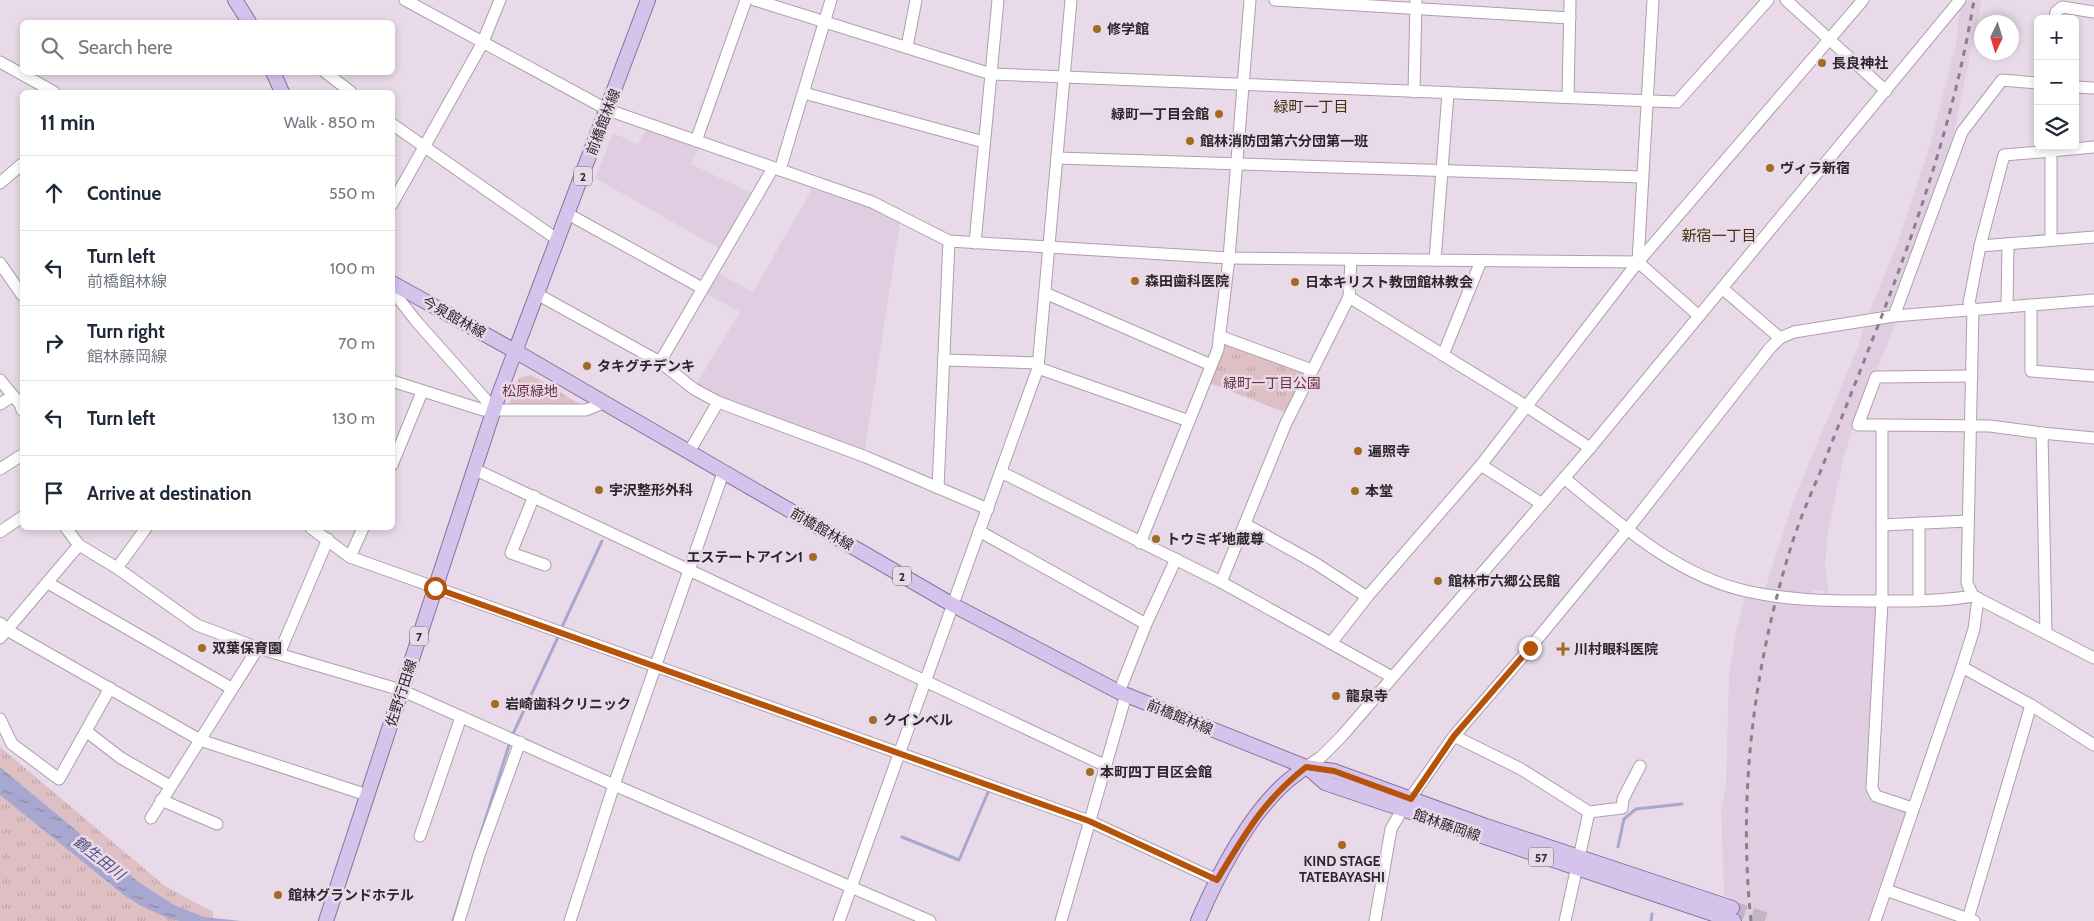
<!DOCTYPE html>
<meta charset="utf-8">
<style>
:root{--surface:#fff;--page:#f2f2f3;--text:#1f2937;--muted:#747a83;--line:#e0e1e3}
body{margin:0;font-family:Cabin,"Noto Sans JP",sans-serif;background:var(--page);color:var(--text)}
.controls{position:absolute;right:15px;top:15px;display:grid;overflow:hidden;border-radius:8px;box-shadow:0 2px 8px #0003}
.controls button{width:45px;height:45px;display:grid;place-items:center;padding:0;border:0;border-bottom:1px solid var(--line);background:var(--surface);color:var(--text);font:25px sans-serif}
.compass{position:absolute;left:1974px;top:15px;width:45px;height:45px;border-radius:50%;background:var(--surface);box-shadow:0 2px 8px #0003;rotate:184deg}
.stop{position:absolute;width:15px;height:15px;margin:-11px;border:4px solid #b45309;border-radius:50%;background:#fff}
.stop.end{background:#b45309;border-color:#fff;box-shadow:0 1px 5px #0008}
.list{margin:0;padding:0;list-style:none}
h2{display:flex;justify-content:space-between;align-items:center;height:65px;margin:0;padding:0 20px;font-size:21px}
h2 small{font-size:16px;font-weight:400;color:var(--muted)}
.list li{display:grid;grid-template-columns:32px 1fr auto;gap:15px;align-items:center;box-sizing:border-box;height:75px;padding:0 20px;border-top:1px solid var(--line)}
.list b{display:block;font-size:19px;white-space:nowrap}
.list p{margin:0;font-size:16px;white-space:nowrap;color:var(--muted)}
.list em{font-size:16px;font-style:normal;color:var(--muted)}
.icon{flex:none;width:28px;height:28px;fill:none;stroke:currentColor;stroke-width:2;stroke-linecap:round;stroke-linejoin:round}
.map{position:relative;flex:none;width:2094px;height:921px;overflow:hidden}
.search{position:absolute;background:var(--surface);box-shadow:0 2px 8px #0003;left:20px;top:20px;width:375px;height:55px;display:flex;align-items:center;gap:12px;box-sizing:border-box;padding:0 18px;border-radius:8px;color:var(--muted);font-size:19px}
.panel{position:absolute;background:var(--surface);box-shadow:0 2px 8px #0003;left:20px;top:90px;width:375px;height:440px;border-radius:8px}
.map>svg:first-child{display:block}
.built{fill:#e1cde1}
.grass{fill:url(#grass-tufts)}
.water{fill:url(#water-ripples)}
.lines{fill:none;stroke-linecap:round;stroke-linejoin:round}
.stream{stroke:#a7a7cf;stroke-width:3}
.major-tunnel{stroke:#c2b6c2;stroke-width:14;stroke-dasharray:14 7;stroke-linecap:butt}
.minor-casing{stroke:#ad9fad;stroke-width:13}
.major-casing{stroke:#8872a0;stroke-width:16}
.minor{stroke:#fff;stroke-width:11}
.major{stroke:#d6c3ec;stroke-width:14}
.rail{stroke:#898089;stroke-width:3;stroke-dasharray:6 6;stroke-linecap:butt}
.route{stroke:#b45309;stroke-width:6}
.poi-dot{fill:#a16b25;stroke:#e8dae8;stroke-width:2}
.labels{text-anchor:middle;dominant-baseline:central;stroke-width:5;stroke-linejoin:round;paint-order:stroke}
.shield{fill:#e8dae8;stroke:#645d64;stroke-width:1}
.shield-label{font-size:12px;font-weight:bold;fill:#2c272c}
.poi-label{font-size:14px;font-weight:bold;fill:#2c272c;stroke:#e8dae8;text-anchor:start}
.street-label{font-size:14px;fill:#2c272c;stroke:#e8dae8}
.park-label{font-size:14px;fill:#6d303f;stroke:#e8dae8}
.neighbourhood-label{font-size:15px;fill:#492f0e;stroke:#e8dae8}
.water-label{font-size:15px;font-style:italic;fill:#514f85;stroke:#e8dae8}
</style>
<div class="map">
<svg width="2094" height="921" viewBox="0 0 2094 921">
<defs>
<pattern id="grass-tufts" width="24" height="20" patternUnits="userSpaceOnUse" patternTransform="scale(1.25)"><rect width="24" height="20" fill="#debfc4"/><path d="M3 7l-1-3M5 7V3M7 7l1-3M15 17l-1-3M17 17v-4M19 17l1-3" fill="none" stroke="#bfa4a9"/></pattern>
<pattern id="water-ripples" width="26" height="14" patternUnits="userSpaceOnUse" patternTransform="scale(1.25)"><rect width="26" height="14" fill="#a7a7cf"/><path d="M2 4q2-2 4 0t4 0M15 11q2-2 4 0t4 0" fill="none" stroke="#8888a8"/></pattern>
</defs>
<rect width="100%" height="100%" fill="#e8dae8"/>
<!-- built -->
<g class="built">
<path d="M1969,0H1982L1951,146L1892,312L1868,316L1897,245L1931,142L1956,43L1960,8Z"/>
<path d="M646,129L699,147L691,164L753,194L720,249L595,178L613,133L638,144Z"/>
<path d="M812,189L882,212L900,223L865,449L860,450L719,397L697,383L740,312L705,293L718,273L753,292Z"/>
<path d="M1897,321L1854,425L1844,456L1828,531L1825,565L1829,597H1827L1824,591L1813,590V595H1793L1765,589L1794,499L1858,347L1865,323Z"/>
<path d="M1745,596L1875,604L1874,687L1867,797L1904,810L1907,815L1885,882L1881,883L1873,902L1876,907L1871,921H1734L1732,899L1724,895L1721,808L1726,787L1729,674L1736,632Z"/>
</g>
<!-- grass -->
<g class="grass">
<path d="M1225,343L1307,372L1287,413L1209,383Z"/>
<path d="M531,375L578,403L576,407L508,406L519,378Z"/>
<path d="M0,747L165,886L213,912V921H0Z"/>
</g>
<!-- water -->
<path class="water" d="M0,767L137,881L174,905L204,917L241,921H180L170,919L141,906L124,895L0,795Z"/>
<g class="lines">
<!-- stream -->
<g class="stream">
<path d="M561,629L602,541"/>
<path d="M512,736L559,635"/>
<path d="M902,837L959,860L989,790"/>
<path d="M1618,847L1624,819L1636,809L1682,804"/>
<path d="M453,921L510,742"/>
<path d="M1651,921L1652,914"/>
</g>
<!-- major-tunnel -->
<path class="major-tunnel" d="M1732,908L1771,921"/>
<defs>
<g id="minor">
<path d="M405,0L608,110L872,202L949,241L1229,258L1638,262"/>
<path d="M755,0L991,74L1677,102L1768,0"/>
<path d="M1275,0L1570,18"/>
<path d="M1653,0L1638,262L1699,316"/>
<path d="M1786,0L1886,91"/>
<path d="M2055,19L2056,12L2062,7L2094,12"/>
<path d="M907,47L916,0"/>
<path d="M0,62L54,92"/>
<path d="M325,72L351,92"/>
<path d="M2075,87L2094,88"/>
<path d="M1414,92L1416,0"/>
<path d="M804,93L984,142"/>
<path d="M1568,97L1570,0"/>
<path d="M392,124L558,240"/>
<path d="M696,141L746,0"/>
<path d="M2051,151L2004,155L1980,246L1969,303L1973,310L1967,583L1973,596L2094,658"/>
<path d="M1057,158L1642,177"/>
<path d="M780,170L831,0"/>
<path d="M0,183L22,164"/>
<path d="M392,204L482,44L500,0"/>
<path d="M568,214L702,288"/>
<path d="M2051,240V151L2094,147"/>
<path d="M975,243L998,0"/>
<path d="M1980,246L2094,237"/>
<path d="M1435,260L1448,93"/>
<path d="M0,263L22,295"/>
<path d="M1722,288L1780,338"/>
<path d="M392,290L416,321L494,409"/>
<path d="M1045,293L1211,365"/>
<path d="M537,294L660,362L694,389L718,402L866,457L988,509"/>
<path d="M1349,297L1526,406L1590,448"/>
<path d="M2031,305V371L2094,376"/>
<path d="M2007,307L2008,244"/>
<path d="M1894,316L1962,132L2002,80L2038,83"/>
<path d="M1219,336L1312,370"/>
<path d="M1443,355L1481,261"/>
<path d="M944,360L1038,363"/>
<path d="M660,362L773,168"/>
<path d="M1038,368L1189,421"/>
<path d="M0,380L20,404L22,410"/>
<path d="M392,381L483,410H586L603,403"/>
<path d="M0,404L13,396"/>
<path d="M1882,425H1858L1876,377L1972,376"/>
<path d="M689,452L718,402"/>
<path d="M392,465L422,392"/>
<path d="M1481,465L1542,504"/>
<path d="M0,469L22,455"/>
<path d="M474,469L1106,766"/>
<path d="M1001,472L1221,582L1392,677"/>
<path d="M1564,478C1619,523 1675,575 1746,591C1786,600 1826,601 1867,601C1901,601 1939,602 1973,596"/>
<path d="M938,488L949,241"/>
<path d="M534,496L511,553L545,565"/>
<path d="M1919,523V599"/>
<path d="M1245,524L1315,563L1367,597"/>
<path d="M1882,525L1968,521"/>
<path d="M66,528L79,545L117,568L197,625L258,648L401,690L614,785L930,921"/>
<path d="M311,528L350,557L1089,821L1217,880"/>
<path d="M979,531L1146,624"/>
<path d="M0,532L22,517"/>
<path d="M1140,543L1218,349L1229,258L1250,0"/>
<path d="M350,557L363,528"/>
<path d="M117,568L146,528"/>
<path d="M1221,582L1286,423L1349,297L1351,260"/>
<path d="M48,583L231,688"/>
<path d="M0,623L7,630L200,740L367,795"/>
<path d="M2046,633L2042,433L2094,438"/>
<path d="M0,638L79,545"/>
<path d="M1331,643L1367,597L1481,465L1638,262L1863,0"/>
<path d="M279,654L328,539"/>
<path d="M1962,667L2031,705L2094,745"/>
<path d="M1119,692L1146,624L1176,559"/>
<path d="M0,719L12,744L59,779L110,688"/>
<path d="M86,731L121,758L170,786"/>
<path d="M1454,736L1521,769L1589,812L1622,808L1623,799L1640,766"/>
<path d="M1306,767L1321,757L1342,736L1590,448L1960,0"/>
<path d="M161,800L217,824"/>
<path d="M1912,808L1876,796L1872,788L1882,601V425L1990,426L2042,433"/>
<path d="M151,818L258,648"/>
<path d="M420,836L461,717"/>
<path d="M1886,890L1974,921"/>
<path d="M1968,919L2031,705"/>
<path d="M459,921L479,855L520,742"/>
<path d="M570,921L614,785L723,473"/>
<path d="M839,921L1038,368L1071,0"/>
<path d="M1061,921L1126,695"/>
<path d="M1375,921L1391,829L1402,810L1454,736L1530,648L1627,530L1770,348L1780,338L1794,332L1894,316L2094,300"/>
<path d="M1565,921L1589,812"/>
<path d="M1875,921L1962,667L1974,629L1978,598"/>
</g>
<g id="major">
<path d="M235,0L249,22"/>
<path d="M273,72L282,92"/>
<path d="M392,283L515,351L953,605L1119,692L1306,767L1334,771L1486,826L1732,908"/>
<path d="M1307,767L1325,783L1734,921"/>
<path d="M326,921L499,394L648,0"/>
<path d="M1198,921C1217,877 1247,819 1282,786C1289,779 1298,773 1306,767"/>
</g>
</defs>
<!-- minor casing -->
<use href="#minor" class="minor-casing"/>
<!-- major casing -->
<use href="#major" class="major-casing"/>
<!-- minor -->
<use href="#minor" class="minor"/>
<!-- major -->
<use href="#major" class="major"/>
<!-- rail -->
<path class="rail" d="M1751,921C1738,796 1753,670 1790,550C1798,523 1810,496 1821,470C1841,419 1861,369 1881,318C1921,214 1956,110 1974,0"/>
</g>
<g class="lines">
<!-- route -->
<path class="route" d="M435,588L1089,821L1217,880C1245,834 1263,801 1306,767L1334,771L1411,799L1454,736L1530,648"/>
</g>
<!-- markers -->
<g class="poi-dot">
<circle cx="1097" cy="29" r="5"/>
<circle cx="1822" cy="63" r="5"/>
<circle cx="1219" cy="114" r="5"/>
<circle cx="1190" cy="141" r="5"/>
<circle cx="1770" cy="168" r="5"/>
<circle cx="1135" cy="281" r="5"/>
<circle cx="1295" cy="282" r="5"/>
<circle cx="587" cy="366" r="5"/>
<circle cx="1358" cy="451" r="5"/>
<circle cx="599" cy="490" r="5"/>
<circle cx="1355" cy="491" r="5"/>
<circle cx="1156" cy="539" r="5"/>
<circle cx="813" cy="557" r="5"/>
<circle cx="1438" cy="581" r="5"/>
<circle cx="202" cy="648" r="5"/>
<path d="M1560.5 641.5h5v5h5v5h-5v5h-5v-5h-5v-5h5z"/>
<circle cx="1336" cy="696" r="5"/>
<circle cx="495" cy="704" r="5"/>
<circle cx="873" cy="720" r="5"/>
<circle cx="1090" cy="772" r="5"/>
<circle cx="1342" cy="845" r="5"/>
<circle cx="278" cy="895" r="5"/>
</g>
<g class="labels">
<!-- shield labels -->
<g class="shield">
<rect x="574" y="166.5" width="18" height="19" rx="4"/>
<rect x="893" y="566.5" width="18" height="19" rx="4"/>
<rect x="410" y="626.5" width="18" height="19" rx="4"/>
<rect x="1528.5" y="847.5" width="25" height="19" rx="4"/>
</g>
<g class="shield-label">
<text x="583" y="176">2</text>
<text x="902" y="576">2</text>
<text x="419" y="636">7</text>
<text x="1541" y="857">57</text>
</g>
<!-- poi labels -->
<g class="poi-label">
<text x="1107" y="29">修学館</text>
<text x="1832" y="63">長良神社</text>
<text x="1209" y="114" text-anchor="end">緑町一丁目会館</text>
<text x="1200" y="141">館林消防団第六分団第一班</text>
<text x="1780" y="168">ヴィラ新宿</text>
<text x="1145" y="281">森田歯科医院</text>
<text x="1305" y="282">日本キリスト教団館林教会</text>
<text x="597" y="366">タキグチデンキ</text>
<text x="1368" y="451">遍照寺</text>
<text x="609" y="490">宇沢整形外科</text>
<text x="1365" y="491">本堂</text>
<text x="1166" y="539">トウミギ地蔵尊</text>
<text x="803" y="557" text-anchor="end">エステートアイン1</text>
<text x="1448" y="581">館林市六郷公民館</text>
<text x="212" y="648">双葉保育園</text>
<text x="1574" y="649">川村眼科医院</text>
<text x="1346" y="696">龍泉寺</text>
<text x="505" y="704">岩崎歯科クリニック</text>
<text x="883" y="720">クインベル</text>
<text x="1100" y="772">本町四丁目区会館</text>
<text x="1342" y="861" text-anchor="middle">KIND STAGE<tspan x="1342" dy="16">TATEBAYASHI</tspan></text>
<text x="288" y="895">館林グランドホテル</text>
</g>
<!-- street labels -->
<g class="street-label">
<text transform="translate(603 122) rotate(-69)">前橋館林線</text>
<text transform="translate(454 317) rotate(29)">今泉館林線</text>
<text transform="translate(822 529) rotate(30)">前橋館林線</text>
<text transform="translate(401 693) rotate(-72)">佐野行田線</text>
<text transform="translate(1180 717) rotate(22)">前橋館林線</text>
<text transform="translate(1447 825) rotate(19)">館林藤岡線</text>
</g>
<!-- park labels -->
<g class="park-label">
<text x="1272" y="383">緑町一丁目公園</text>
<text x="530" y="391">松原緑地</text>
</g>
<!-- neighbourhood labels -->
<g class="neighbourhood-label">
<text x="1311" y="107">緑町一丁目</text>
<text x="1719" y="236">新宿一丁目</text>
</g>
<!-- water labels -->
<g class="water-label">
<text transform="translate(99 858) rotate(38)">鶴生田川</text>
</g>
</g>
</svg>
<div class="controls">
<button>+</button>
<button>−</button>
<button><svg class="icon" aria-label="layers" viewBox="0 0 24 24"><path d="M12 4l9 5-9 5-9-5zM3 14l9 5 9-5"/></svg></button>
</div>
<svg class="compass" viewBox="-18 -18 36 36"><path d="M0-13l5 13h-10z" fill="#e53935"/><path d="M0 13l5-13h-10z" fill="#747a83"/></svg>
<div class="stop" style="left:435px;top:588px"></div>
<div class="stop end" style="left:1530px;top:648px"></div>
<div class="search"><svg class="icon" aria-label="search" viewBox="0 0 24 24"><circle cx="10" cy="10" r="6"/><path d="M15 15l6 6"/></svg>Search here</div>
<section class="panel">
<h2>11 min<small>Walk · 850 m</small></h2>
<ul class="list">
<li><svg class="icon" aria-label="ahead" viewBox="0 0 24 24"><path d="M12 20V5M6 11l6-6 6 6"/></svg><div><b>Continue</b></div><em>550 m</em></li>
<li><svg class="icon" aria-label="left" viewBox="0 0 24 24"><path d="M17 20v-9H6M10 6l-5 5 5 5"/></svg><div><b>Turn left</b><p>前橋館林線</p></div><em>100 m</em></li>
<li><svg class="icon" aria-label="right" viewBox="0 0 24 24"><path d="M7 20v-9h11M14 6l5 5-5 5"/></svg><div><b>Turn right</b><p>館林藤岡線</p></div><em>70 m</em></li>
<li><svg class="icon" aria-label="left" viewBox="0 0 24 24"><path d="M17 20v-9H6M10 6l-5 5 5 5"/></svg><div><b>Turn left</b></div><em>130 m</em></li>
<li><svg class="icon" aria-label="arrive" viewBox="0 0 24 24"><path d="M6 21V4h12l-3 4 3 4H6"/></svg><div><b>Arrive at destination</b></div></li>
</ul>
</section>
</div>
